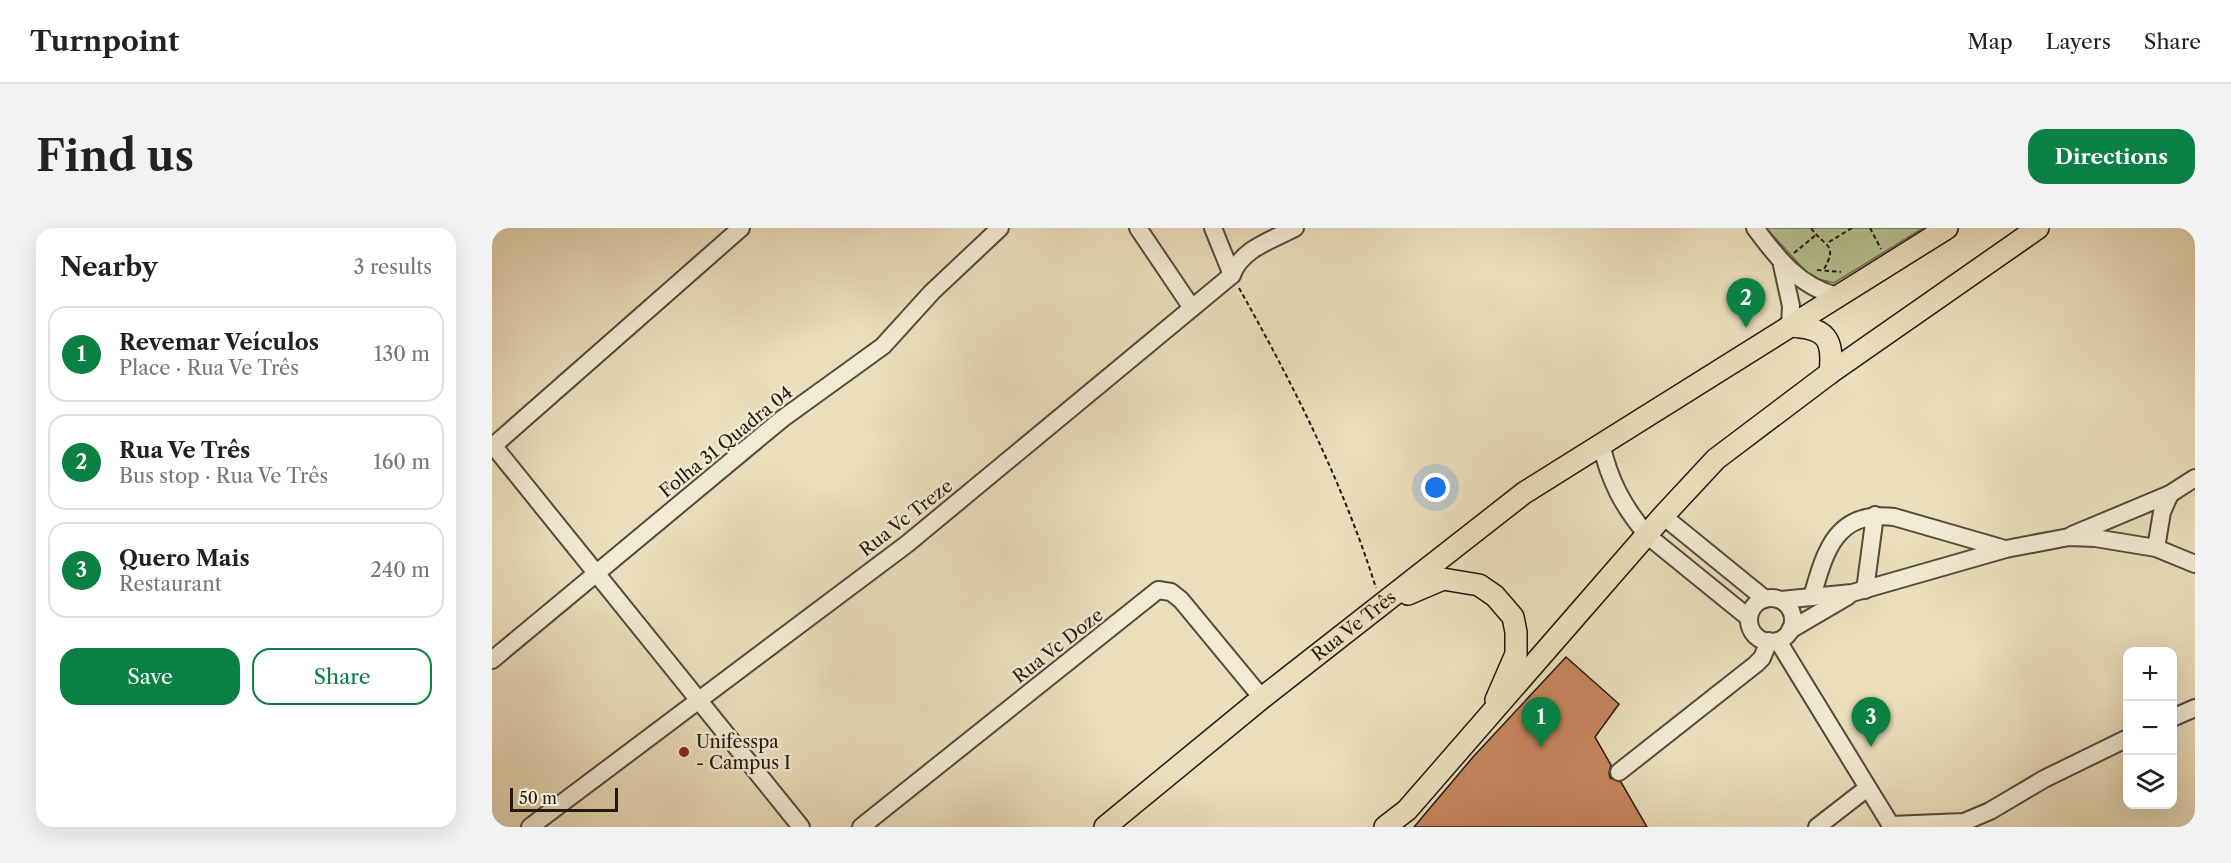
<!DOCTYPE html>
<meta charset="utf-8">
<style>
:root{--surface:#fff;--page:#f2f2f2;--text:#222;--muted:#767676;--line:#e0e0e0;--accent:#0b8043}
body{margin:0;font-family:"Libre Caslon Text",serif;background:var(--page);color:var(--text)}
.controls{position:absolute;right:18px;bottom:18px;display:grid;overflow:hidden;border-radius:12px;box-shadow:0 6px 24px #0002}
.controls button{width:54px;height:54px;display:grid;place-items:center;padding:0;border:0;border-bottom:2px solid var(--line);background:var(--surface);color:var(--text);font:30px sans-serif}
.scale{position:absolute;left:18px;bottom:15px;width:108px;box-sizing:border-box;padding-left:6px;border:3px solid #221911;border-top:0;font-size:16px;line-height:21px;white-space:nowrap;color:#221911;-webkit-text-stroke:4px #f2ead3;paint-order:stroke}
.you{position:absolute;left:944px;top:260px;width:21px;height:21px;margin:-15px;border:4px solid #fff;border-radius:50%;background:#1a73e8;box-shadow:0 0 0 9px #1a73e833}
.badge{display:grid;place-items:center;width:39px;height:39px;border-radius:50%;background:var(--accent);color:#fff;font-size:20px;font-weight:700}
.pin{position:absolute;translate:-50% -50px;filter:drop-shadow(0 2px 3px #0008)}
.pin::after{content:'';position:absolute;top:32px;width:21px;height:18px;background:inherit;clip-path:polygon(0 0,100% 0,50% 100%)}
.list{margin:0;padding:0;list-style:none}
h2{display:flex;justify-content:space-between;align-items:center;height:78px;margin:0;padding:0 24px;font-size:26px}
h2 small{font-size:20px;font-weight:400;color:var(--muted)}
.list li{display:grid;grid-template-columns:39px 1fr auto;gap:18px;align-items:center;box-sizing:border-box;height:96px;margin:0 12px 12px;padding:0 12px;border:2px solid var(--line);border-radius:18px}
.list b{display:block;font-size:22px;white-space:nowrap}
.list p{margin:0;font-size:20px;white-space:nowrap;color:var(--muted)}
.list em{font-size:20px;font-style:normal;color:var(--muted)}
.actions{display:flex;gap:12px;padding:18px 24px}
.actions a{flex:1;padding:14px 0;border:2px solid var(--accent);border-radius:18px;text-align:center;font-size:21px;color:var(--accent)}
.actions .main{background:var(--accent);color:#fff}
.icon{flex:none;width:33px;height:33px;fill:none;stroke:currentColor;stroke-width:2;stroke-linecap:round;stroke-linejoin:round}
.map{position:relative;flex:none;width:1703px;height:599px;overflow:hidden;border-radius:18px}
header{display:flex;align-items:center;gap:36px;box-sizing:border-box;height:84px;padding:0 30px;background:var(--surface);border-bottom:2px solid var(--line)}
header strong{font-size:28px}
nav{display:flex;gap:33px;margin-inline-start:auto;font-size:21px}
.intro{display:flex;align-items:center;justify-content:space-between;box-sizing:border-box;height:144px;padding:0 36px}
h1{margin:0;font-size:42px}
.button{padding:15px 27px;border-radius:18px;background:var(--accent);color:#fff;font-size:21px;font-weight:700}
main{display:flex;gap:36px;padding:0 36px}
aside{flex:1;background:var(--surface);border-radius:18px;box-shadow:0 6px 24px #0002}
.map>svg:first-child{display:block}
.green{fill:#b7c191;stroke:#6c6d51;stroke-width:1.5}
.building{fill:#c7855d;stroke:#221911;stroke-width:1.5}
.lines{fill:none;stroke-linecap:round;stroke-linejoin:round}
.minor-casing{stroke:#544a3c;stroke-width:20}
.major-casing{stroke:#221911;stroke-width:24}
.path{stroke:#221911;stroke-width:2;stroke-dasharray:4.5 3;stroke-linecap:butt}
.minor{stroke:#f2ead3;stroke-width:16}
.major{stroke:#ebdebc;stroke-width:21}
.poi-dot{fill:#8f2418;stroke:#f2ead3;stroke-width:2}
.labels{text-anchor:middle;dominant-baseline:central;stroke-width:5;stroke-linejoin:round;paint-order:stroke}
.street-label{font-size:18px;fill:#221911;stroke:#f2ead3}
.poi-label{font-size:18px;fill:#221911;stroke:#f2ead3;text-anchor:start}
</style>
<header>
<strong>Turnpoint</strong>
<nav><a>Map</a><a>Layers</a><a>Share</a></nav>
</header>
<div class="intro"><h1>Find us</h1><a class="button">Directions</a></div>
<main>
<aside>
<h2>Nearby<small>3 results</small></h2>
<ul class="list">
<li><span class="badge">1</span><div><b>Revemar Veículos</b><p>Place · Rua Ve Três</p></div><em>130 m</em></li>
<li><span class="badge">2</span><div><b>Rua Ve Três</b><p>Bus stop · Rua Ve Três</p></div><em>160 m</em></li>
<li><span class="badge">3</span><div><b>Quero Mais</b><p>Restaurant</p></div><em>240 m</em></li>
</ul>
<div class="actions"><a class="main">Save</a><a>Share</a></div>
</aside>
<div class="map">
<svg width="1703" height="599" viewBox="0 0 1703 599">
<rect width="100%" height="100%" fill="#ebdebc"/>
<filter id="stains"><feTurbulence type="fractalNoise" baseFrequency=".00333" numOctaves="4"/><feColorMatrix values="0 0 0 0 .2 0 0 0 0 .09 0 0 0 0 .02 0 0 0 .5 -.17"/></filter>
<radialGradient id="worn" r=".72"><stop offset=".6" stop-color="#630" stop-opacity="0"/><stop offset="1" stop-color="#630" stop-opacity=".3"/></radialGradient>
<!-- green -->
<path class="green" d="M1274,0H1431L1342,55L1319,49Z"/>
<!-- building -->
<path class="building" d="M1074,429L1127,476L1103,509L1119,537L1117,545L1118,550L1129,554L1155,599H922L981,529Z"/>
<g class="lines">
<defs>
<g id="minor">
<path d="M646,0L700,80"/>
<path d="M721,0L740,47"/>
<path d="M1263,0C1286,31 1307,58 1345,68"/>
<path d="M1290,37L1299,78L1298,98"/>
<path d="M1109,215C1117,252 1131,279 1156,308L1257,390"/>
<path d="M0,216L309,599"/>
<path d="M0,219L249,0"/>
<path d="M1171,288L1273,371"/>
<path d="M1580,307L1678,266L1703,250"/>
<path d="M1664,320L1670,284L1678,266"/>
<path d="M1373,362L1383,287"/>
<path d="M1320,369C1333,323 1344,282 1402,289L1513,321"/>
<circle cx="1279" cy="392" r="22"/>
<path d="M1289,372L1360,365L1514,321L1577,309L1603,310L1664,320L1703,336"/>
<path d="M1298,402L1356,368"/>
<path d="M1286,413L1400,599"/>
<path d="M0,432L290,191L391,118L440,64L508,0"/>
<path d="M1680,490L1703,480"/>
<path d="M1127,544L1264,436L1270,430L1277,413"/>
<path d="M1398,597L1472,594L1498,583L1552,551L1636,510"/>
<path d="M38,599L415,316L740,47C749,21 780,12 803,0"/>
<path d="M369,599L666,362L679,364L689,372L770,470"/>
<path d="M1325,599L1374,561"/>
</g>
<g id="major">
<path d="M1298,98C1334,100 1342,110 1338,145"/>
<path d="M916,366L951,351L987,357L1003,368L1021,389L1024,404V426L1004,472"/>
<path id="s1" d="M613,599L770,470L1032,265L1455,0"/>
<path d="M893,599L915,582L1171,288L1224,231L1338,145L1546,0"/>
</g>
</defs>
<!-- minor casing -->
<use href="#minor" class="minor-casing"/>
<!-- major casing -->
<use href="#major" class="major-casing"/>
<!-- path -->
<g class="path">
<path d="M1319,0C1333,20 1347,15 1331,43"/>
<path d="M1378,0L1389,21"/>
<path d="M1337,14L1360,0"/>
<path d="M1302,25L1325,6"/>
<path d="M1325,42L1349,44"/>
<path d="M747,60C801,156 851,255 884,360"/>
</g>
<!-- minor -->
<use href="#minor" class="minor"/>
<!-- major -->
<use href="#major" class="major"/>
</g>
<!-- markers -->
<circle class="poi-dot" cx="192" cy="524" r="6"/>
<g class="labels">
<!-- street labels -->
<g class="street-label">
<text transform="translate(234 214) rotate(-39)">Folha 31 Quadra 04</text>
<text transform="translate(414 290) rotate(-38)">Rua Vc Treze</text>
<text stroke="none"><textPath href="#s1" startOffset="320">Rua Ve Três</textPath></text>
<text transform="translate(566 418) rotate(-38)">Rua Vc Doze</text>
</g>
<!-- poi labels -->
<g class="poi-label">
<text x="204" y="514">Unifesspa<tspan x="204" dy="21">- Campus I</tspan></text>
</g>
</g>
<rect width="100%" height="100%" filter="url(#stains)"/>
<rect width="100%" height="100%" fill="url(#worn)"/>
</svg>
<div class="controls">
<button>+</button>
<button>−</button>
<button><svg class="icon" aria-label="layers" viewBox="0 0 24 24"><path d="M12 4l9 5-9 5-9-5zM3 14l9 5 9-5"/></svg></button>
</div>
<div class="scale">50 m</div>
<div class="you"></div>
<div class="pin badge" style="left:1049px;top:519px">1</div>
<div class="pin badge" style="left:1254px;top:100px">2</div>
<div class="pin badge" style="left:1379px;top:519px">3</div>
</div>
</main>
